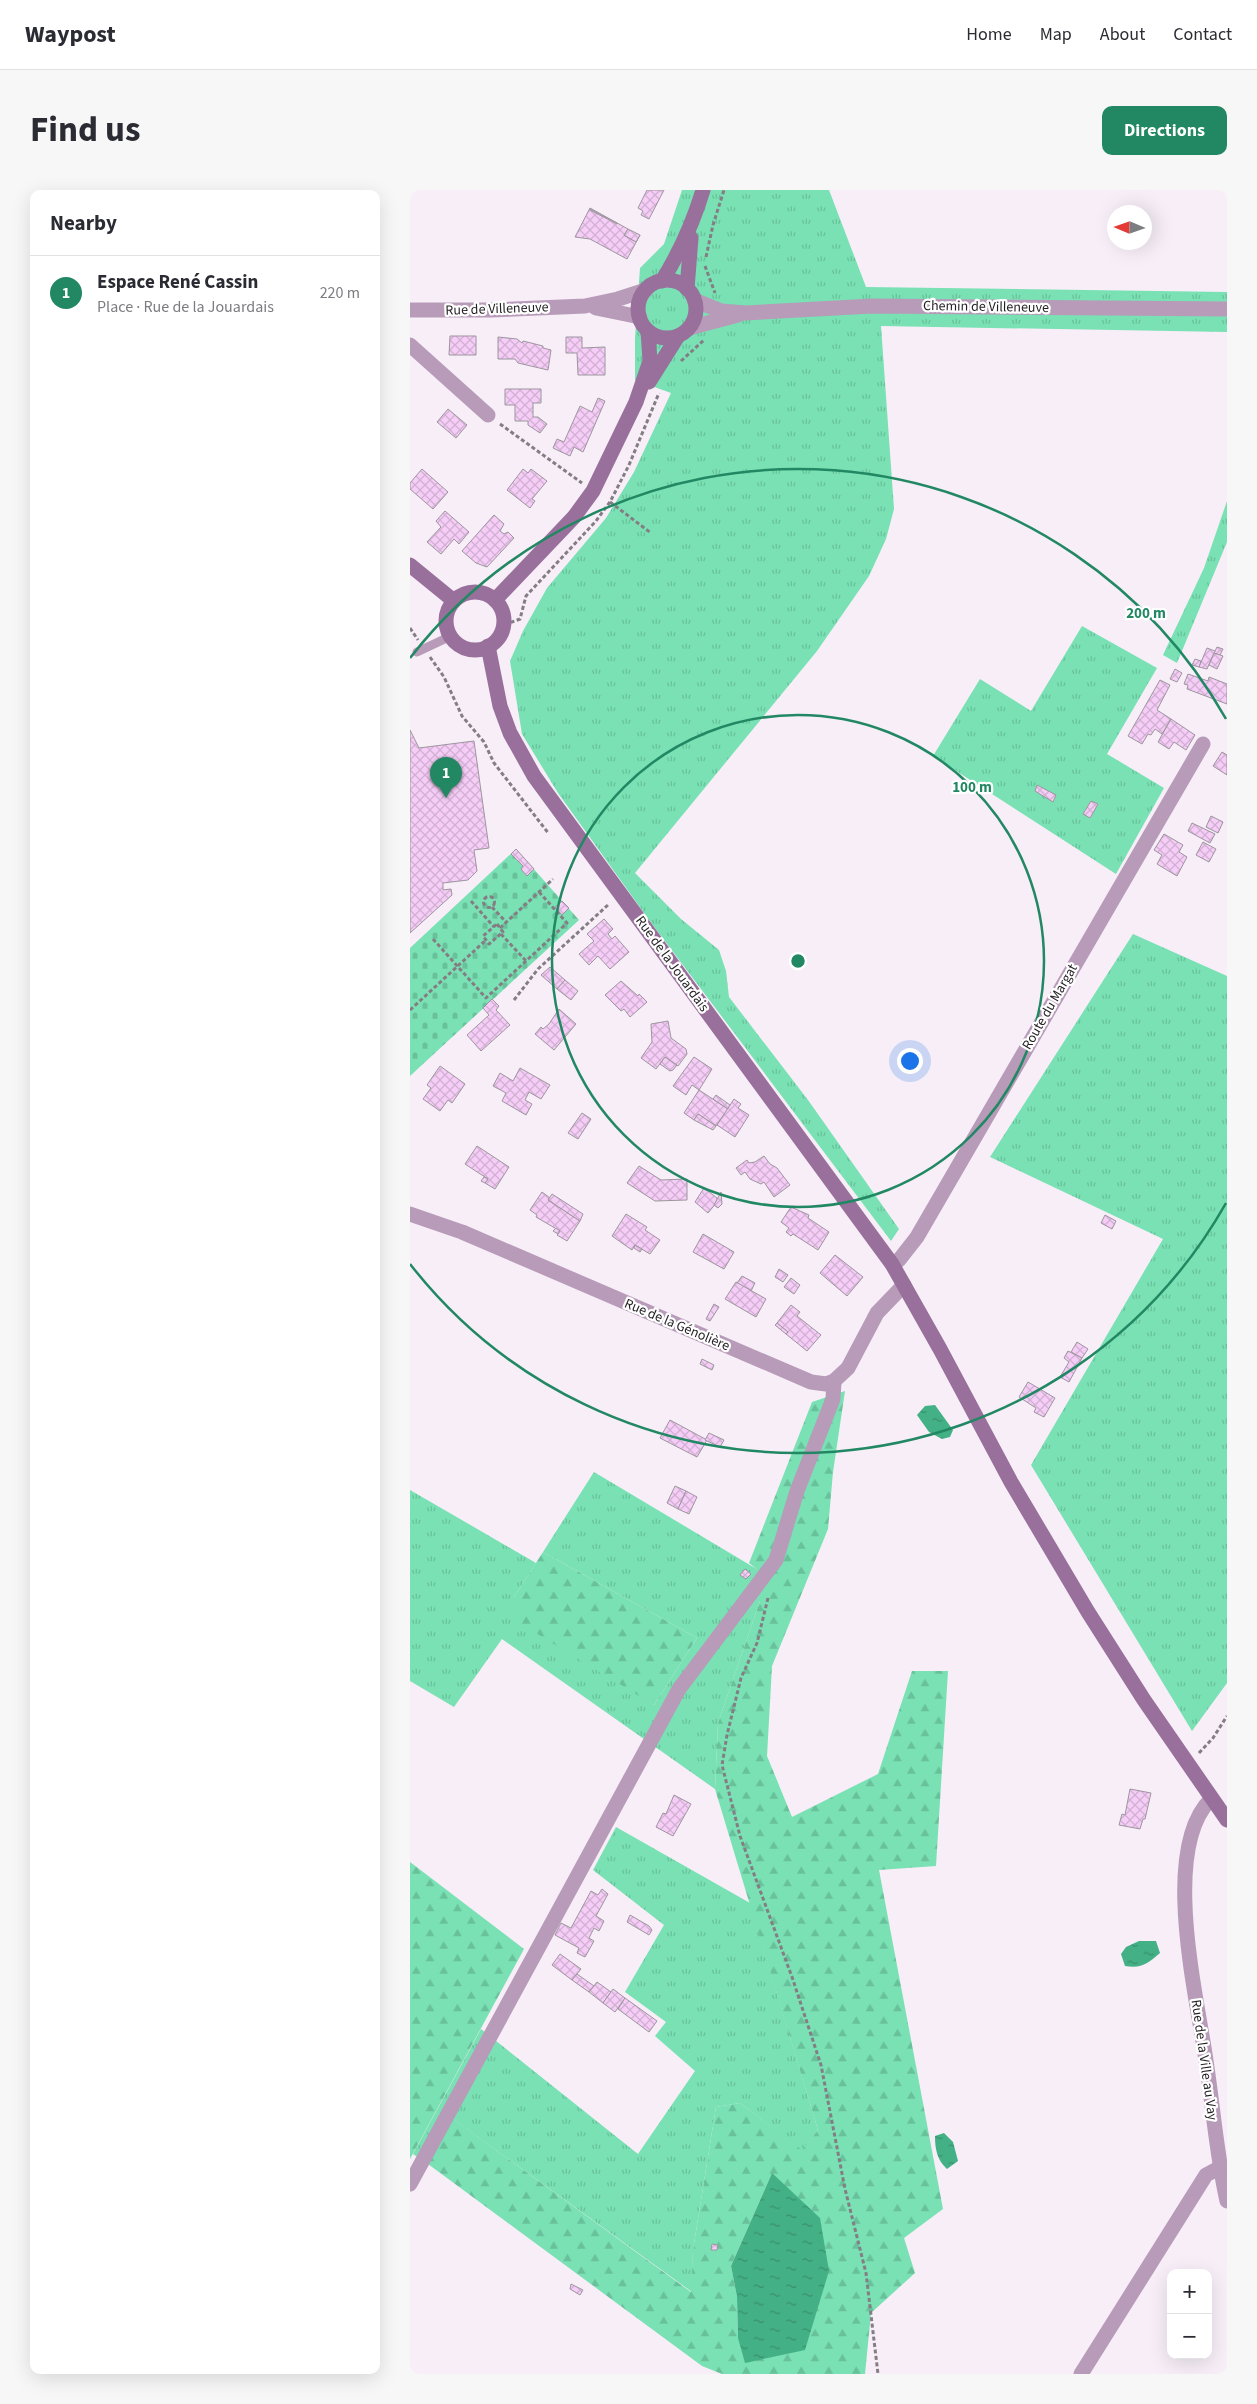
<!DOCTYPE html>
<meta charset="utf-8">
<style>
:root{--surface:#fff;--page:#f7f7f7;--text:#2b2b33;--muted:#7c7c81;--line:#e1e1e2;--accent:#228863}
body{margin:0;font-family:"Source Sans 3",sans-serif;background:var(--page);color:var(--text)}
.controls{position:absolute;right:15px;bottom:15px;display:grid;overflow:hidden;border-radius:10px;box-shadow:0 5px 20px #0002}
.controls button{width:45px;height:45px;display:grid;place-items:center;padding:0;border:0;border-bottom:1px solid var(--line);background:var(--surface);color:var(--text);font:25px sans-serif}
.compass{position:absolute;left:697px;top:15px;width:45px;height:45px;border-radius:50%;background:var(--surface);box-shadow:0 5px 20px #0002;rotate:272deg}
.you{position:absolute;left:499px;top:870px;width:18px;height:18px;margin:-12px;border:4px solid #fff;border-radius:50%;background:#1a73e8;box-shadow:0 0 0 8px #1a73e833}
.badge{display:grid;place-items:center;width:32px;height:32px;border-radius:50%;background:var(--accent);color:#fff;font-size:16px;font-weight:700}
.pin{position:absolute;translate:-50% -41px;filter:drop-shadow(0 1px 2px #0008)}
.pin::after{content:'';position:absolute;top:26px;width:18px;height:15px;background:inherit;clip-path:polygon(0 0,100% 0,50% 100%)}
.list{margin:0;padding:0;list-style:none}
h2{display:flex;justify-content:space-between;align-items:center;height:65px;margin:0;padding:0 20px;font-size:21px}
h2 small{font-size:16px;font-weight:400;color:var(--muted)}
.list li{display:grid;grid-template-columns:32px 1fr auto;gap:15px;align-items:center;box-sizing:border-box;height:75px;padding:0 20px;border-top:1px solid var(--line)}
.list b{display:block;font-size:19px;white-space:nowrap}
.list p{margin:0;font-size:16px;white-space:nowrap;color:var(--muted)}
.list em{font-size:16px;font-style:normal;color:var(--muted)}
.map{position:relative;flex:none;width:817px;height:2184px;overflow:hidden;border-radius:10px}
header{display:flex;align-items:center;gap:30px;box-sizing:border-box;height:70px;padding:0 25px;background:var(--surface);border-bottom:1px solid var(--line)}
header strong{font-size:24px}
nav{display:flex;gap:28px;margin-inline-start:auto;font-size:18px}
.intro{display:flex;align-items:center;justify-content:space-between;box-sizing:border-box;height:120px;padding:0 30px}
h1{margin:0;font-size:35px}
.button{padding:12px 22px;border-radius:10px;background:var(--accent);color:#fff;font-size:18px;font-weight:700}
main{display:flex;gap:30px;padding:0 30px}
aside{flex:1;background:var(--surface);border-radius:10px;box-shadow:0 5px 20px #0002}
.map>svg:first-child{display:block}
.grass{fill:url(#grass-tufts)}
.forest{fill:url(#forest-firs);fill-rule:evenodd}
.cemetery{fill:url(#cemetery-stones)}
.water{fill:url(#water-ripples)}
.building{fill:url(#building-cross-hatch);stroke:#9d969e}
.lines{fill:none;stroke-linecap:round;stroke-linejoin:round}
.path{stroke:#847e84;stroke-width:3;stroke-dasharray:4 2.5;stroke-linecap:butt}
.lane{stroke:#b79bb9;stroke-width:9}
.street{stroke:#b79bb9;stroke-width:15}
.secondary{stroke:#99709c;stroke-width:15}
.ring{fill:none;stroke:#228863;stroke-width:2.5}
.labels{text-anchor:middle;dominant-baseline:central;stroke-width:4.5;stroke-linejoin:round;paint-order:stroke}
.street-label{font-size:14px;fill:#221f22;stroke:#fff}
.centre{fill:#228863;stroke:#fff;stroke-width:2.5}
.ring-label{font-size:15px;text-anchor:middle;font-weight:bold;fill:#228863;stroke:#fff;stroke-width:4.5;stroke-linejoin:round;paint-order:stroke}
</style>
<header>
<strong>Waypost</strong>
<nav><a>Home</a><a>Map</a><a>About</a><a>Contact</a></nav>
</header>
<div class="intro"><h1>Find us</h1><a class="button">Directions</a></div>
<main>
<aside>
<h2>Nearby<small></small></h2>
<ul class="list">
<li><span class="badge">1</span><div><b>Espace René Cassin</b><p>Place · Rue de la Jouardais</p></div><em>220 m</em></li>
</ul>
</aside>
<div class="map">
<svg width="817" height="2184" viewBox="0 0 817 2184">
<defs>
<pattern id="grass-tufts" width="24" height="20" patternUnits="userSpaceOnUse" patternTransform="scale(1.25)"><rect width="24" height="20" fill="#79e1b4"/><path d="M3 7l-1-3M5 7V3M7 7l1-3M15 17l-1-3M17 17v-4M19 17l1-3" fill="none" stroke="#68c19a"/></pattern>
<pattern id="forest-firs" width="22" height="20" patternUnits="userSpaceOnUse" patternTransform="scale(1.25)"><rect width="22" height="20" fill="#79e1b4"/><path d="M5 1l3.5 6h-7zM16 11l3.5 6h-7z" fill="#68c19a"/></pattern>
<pattern id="cemetery-stones" width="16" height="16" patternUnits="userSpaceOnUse" patternTransform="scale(1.25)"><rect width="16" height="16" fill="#79e1b4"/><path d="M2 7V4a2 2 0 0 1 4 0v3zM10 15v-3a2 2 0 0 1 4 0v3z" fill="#68c19a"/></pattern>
<pattern id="water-ripples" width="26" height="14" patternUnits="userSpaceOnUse" patternTransform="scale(1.25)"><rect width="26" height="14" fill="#43b085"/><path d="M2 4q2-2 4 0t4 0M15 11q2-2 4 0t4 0" fill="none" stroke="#388f6c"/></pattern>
<pattern id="building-cross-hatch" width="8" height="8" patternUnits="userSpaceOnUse" patternTransform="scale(1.25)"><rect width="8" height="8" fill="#f5cdf7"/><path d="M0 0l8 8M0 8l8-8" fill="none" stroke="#d2b0d3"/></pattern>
</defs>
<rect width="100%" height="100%" fill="#f7eef7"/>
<!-- grass -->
<g class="grass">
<path d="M272,0H419L456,97L817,102V142L471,136L484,319L476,349L459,386L407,461L225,683L271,729L309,760L316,781L319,807L398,910L489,1039L481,1051L242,734L148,603L112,544L100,471L113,441L137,398L196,328L224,282L261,203L225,190V148L230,78L254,54Z"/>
<path d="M817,311V352L767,473L753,465L794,378Z"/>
<path d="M672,436L747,478L697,564L754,598L706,684L523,566L570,489L621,521Z"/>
<path d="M723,744L817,786V1493L782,1541L621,1275L753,1049L580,967Z"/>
<path d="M184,1282L350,1381V1411L308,1533L305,1599L92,1449L44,1517L0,1491V1300L126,1373L104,1407L244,1515L287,1448L133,1362Z"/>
<path d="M206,1637L340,1713L408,1940L392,1961L330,1913L306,1917L283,2060L282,2102L43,1929L18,1974L3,1964L71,1839L228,1964L285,1881L245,1846L256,1832L215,1802L254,1735L183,1680Z"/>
</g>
<!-- forest -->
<g class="forest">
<path d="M435,1201L423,1282L418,1339L362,1476L357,1566L382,1627L468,1584L502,1481H538L526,1676L469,1680L533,2019L494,2048L505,2083L461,2123L455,2184H312L292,2176L18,1974L42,1928L281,2102L283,2060L306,1917L330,1913L392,1960L408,1940L305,1599L308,1533L350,1411V1382L339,1373L402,1212ZM362,1983L328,2148L327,2107L321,2076Z"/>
<path d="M133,1362L287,1448L244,1515L111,1434L104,1407Z"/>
<path d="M0,1672L114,1759L0,1969Z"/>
</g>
<!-- cemetery -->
<path class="cemetery" d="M106,659L169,730L0,886V758Z"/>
<!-- water -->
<g class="water">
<path d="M525,1215L543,1240L540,1247L532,1249L519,1242L507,1225L515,1216Z"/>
<path d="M729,1751H746L750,1763C738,1773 732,1779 715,1776L711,1764L716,1757Z"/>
<path d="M534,1943L543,1952L548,1971L537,1979C527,1970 525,1959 525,1946Z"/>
<path d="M362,1983L410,2028L419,2081L395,2160L335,2173L328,2148L327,2107L321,2076Z"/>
</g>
<!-- building -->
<g class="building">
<path d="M237,0H254L239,29L231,25L233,21L228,18Z"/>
<path d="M180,18L218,39L214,45L226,52L230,45L217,69L180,49L165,47Z"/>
<path d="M180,19L207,33V34L180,20Z"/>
<path d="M218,39L230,45L226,52L214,45Z"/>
<path d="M40,146H66V165H39Z"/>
<path d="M88,147L107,149L112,153L113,151L133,156V158L141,160L138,180L108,173L105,169H88Z"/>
<path d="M156,147H172V158L195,157V185H168L167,163H156Z"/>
<path d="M95,199H131V213H123V227H128L137,234L130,243L118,235V231H105V215H95Z"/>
<path d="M188,208L195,211L173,262L164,257L160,266L143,258L147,249L154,252L170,216L182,222Z"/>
<path d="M38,219L57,235L46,248L27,232Z"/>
<path d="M12,279L38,302L23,319L0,299V293Z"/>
<path d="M113,279L118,283L121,279L137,291L122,309L125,311L120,318L97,300Z"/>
<path d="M35,321L59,342L49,354L44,349L31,364L17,352L31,337L26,331Z"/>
<path d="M84,325L94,334L90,341L94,344L98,342L104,348L77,377L66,373L52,361Z"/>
<path d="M807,457L813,459L810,465L804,463Z"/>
<path d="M797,458L805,461L797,479L789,477Z"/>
<path d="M804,463L813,466L807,479L799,475Z"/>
<path d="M785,469L791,471L789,477L782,475Z"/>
<path d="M765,479L772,483L767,492L760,489Z"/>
<path d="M778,484L798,491L799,487L817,494V514L777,499L778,495L774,494Z"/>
<path d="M750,490L760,495L747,520L761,529L752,544L745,539L741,545L738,544L732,554L718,546Z"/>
<path d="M761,529L785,545L776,560L764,552L759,559L748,552Z"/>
<path d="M0,540L9,558L64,551L79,658L64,660L67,681L58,690L33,693V700L41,699L42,705L0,743Z"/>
<path d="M812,562L817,565V585L803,576Z"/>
<path d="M627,595L646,605L643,612L625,601Z"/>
<path d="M681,611L688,614L680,628L673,624Z"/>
<path d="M801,626L813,632L808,643L796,637Z"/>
<path d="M782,633L805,644L800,653L778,641Z"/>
<path d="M754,644L773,655L769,662L777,667L767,686L747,674L752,665L744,660Z"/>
<path d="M793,652L806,659L799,672L786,665Z"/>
<path d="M106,659L124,679L117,686L111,679L113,676L101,664Z"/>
<path d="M152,711L159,718L152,725L145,717Z"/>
<path d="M194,729L203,739L198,744L202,749L205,746L219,762L200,779L188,766L179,775L169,764L184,751L177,744Z"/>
<path d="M140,777L155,790L147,799L131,785Z"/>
<path d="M155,790L168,801L161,810L147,799Z"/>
<path d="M211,791L228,806L229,804L237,812L220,827L214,819L211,821L195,805Z"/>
<path d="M82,809L89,816L86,820L100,835L71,861L57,845L79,825L73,818Z"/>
<path d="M149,819L166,834L144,860L125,844L131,837L133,839L139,834Z"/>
<path d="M258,831L261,848L276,859L277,864L268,876L255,867L246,879L231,868L242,852L241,834Z"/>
<path d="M255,867L267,875L263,880L260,881L250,874Z"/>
<path d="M284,867L302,879L289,900L282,895L276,905L263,896Z"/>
<path d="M30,876L55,894L42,913L38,910L30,921L13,909L21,898L17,895Z"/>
<path d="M110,878L140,895L131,909L119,902L115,910L122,914L116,925L92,911L96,903L83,896L90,883L103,891Z"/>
<path d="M289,900L318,919L306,936L288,924L284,930L274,923Z"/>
<path d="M306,905L320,915L318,919L303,909Z"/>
<path d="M324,909L331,914L328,918L339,925L325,947L307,935Z"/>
<path d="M172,923L181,929L168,949L158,943Z"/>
<path d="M288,924L306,936L303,940L284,930Z"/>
<path d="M67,956L99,977L85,999L75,993L78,989L55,974Z"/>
<path d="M354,966L360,974L367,978L380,995L364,1007L354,992L351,994L340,989L335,982L331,985L326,978L337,970L339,973L345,972Z"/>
<path d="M229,976L251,990L277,989V1010L245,1011L217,993Z"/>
<path d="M74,987L78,989L75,993L71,991Z"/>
<path d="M294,998L307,1008V1012L298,1023L285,1012Z"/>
<path d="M132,1002L140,1008L138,1010L170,1031L157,1051L147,1045L150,1041L126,1027L127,1025L120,1020Z"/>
<path d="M311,1002L312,1014L308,1018L304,1015Z"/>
<path d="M142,1004L173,1024L170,1031L138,1010Z"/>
<path d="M381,1017L399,1025L398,1028L419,1042L408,1060L383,1044L381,1046L376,1042L379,1038L371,1032Z"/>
<path d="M216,1024L237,1037L235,1040L250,1050L240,1064L225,1055L222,1060L202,1046Z"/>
<path d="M695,1025L706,1031L702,1039L691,1033Z"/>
<path d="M146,1038L150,1041L148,1044L143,1041Z"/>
<path d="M293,1044L324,1062L314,1079L283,1062Z"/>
<path d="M225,1055L232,1059L230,1062L224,1058Z"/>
<path d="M425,1065L453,1087L437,1106L410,1083Z"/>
<path d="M369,1079L378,1085L373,1092L365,1087Z"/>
<path d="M332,1086L345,1093L341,1101L327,1093Z"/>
<path d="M381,1088L390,1095L384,1104L374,1097Z"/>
<path d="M326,1092L356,1109L346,1127L315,1109Z"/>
<path d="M304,1114L309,1117L300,1131L296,1129Z"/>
<path d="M381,1115L390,1122L387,1126L411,1145L397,1161L376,1144L378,1142L367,1133Z"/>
<path d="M367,1133L378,1142L376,1144L365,1135Z"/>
<path d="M667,1152L678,1159L672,1168L661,1162Z"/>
<path d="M658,1161L672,1168L659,1192L650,1187L659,1172L654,1168Z"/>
<path d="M292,1169L304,1175L302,1180L290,1174Z"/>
<path d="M618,1192L645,1208L634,1227L624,1222L626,1218L609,1207Z"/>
<path d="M260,1230L297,1250L287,1267L250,1248Z"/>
<path d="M299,1243L314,1250L310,1257L295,1250Z"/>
<path d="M265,1296L276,1301L268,1319L257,1313Z"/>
<path d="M276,1301L287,1307L279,1324L268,1319Z"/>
<path d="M335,1379L341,1384L336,1389L330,1385Z"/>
<path d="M720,1599L741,1603L735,1629H733L730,1639L709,1635L712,1624L715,1625Z"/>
<path d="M264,1605L281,1614L263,1646L246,1637L253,1623L256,1624Z"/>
<path d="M192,1699L198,1704L186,1726L194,1731L189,1741L184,1738L179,1748L184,1751L175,1767L167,1763L169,1758L145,1745L151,1733L161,1738L181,1701L188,1705Z"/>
<path d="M220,1725L239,1736L242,1740L239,1745L217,1732Z"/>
<path d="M150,1764L171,1779L162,1790L142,1775Z"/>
<path d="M167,1784L184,1796L179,1802L162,1790Z"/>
<path d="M187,1792L201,1802L193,1813L179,1802Z"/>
<path d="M203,1799L215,1808L205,1822L193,1813Z"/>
<path d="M215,1808L247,1831L239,1842L208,1819Z"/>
<path d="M302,2054L308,2055L307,2060H301Z"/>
<path d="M161,2094L173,2100L170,2105L160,2099Z"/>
</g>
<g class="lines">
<!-- path -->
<g class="path">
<path d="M296,67L303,35L314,0"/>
<path d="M295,76L305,103"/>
<path d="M271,171L294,150"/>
<path d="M90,234L172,293"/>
<path d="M200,312L241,343"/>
<path d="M94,432H102L110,429L116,406L186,331L200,312L219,275L249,203"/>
<path d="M0,438L8,450"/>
<path d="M20,467L34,487L52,526L74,552L84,573L139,644"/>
<circle cx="79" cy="712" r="5.5"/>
<path d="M61,711L84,737"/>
<path d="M82,717L96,732"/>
<path d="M87,734L93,742L79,754L73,746Z"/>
<path d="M90,738L143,689"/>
<path d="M91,744L116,771"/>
<path d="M23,749L76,808L157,733L129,702"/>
<path d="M104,810L128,779L199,714"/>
<path d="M0,820L76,750"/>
<path d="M358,1408L347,1453L331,1488L317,1545L312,1575L330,1646L382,1787L411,1875L435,1999L456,2083L468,2184"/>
<path d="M789,1563L803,1548L817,1526"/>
</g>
<!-- lane -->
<path class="lane" d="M7,462L41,446"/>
<!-- street -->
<g class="street">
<path d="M284,110L311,121L336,123L462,116L817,119"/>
<path d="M186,118L230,127"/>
<path d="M0,120H80L175,116L208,109L236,100"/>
<path d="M279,138L328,125"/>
<path d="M0,155L78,225"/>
<path d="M0,1024L52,1042L401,1192L416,1194L424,1191L438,1178L467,1123L494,1095"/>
<path d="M482,1074L489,1070L507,1047L793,554"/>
<path d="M801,1609C751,1658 786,1802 795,1864C803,1914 806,1963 817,2011"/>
<path d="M0,1994L269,1499L366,1370L387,1301L423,1209L424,1191"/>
<path d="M671,2184L796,1985L809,1978"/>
</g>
<!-- secondary -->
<g class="secondary">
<circle cx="257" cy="119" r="29"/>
<path d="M252,91C270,62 283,33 293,0"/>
<path d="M277,99L281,48"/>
<path d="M239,192L268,146"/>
<path d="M0,375L44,411"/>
<circle cx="65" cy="431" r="29"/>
<path d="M85,410L164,327L183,301L226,212L240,171L238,141"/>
<path d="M78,456L90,516L100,543L124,586L482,1074L530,1159L601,1292L678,1422L734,1510L817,1630"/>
</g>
</g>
<!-- distance rings -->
<g class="ring">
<circle cx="388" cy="771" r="246"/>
<path d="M816 1013A492 492 0 0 1 0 1074M0 468A492 492 0 0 1 816 529"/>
</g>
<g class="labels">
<!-- street labels -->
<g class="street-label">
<text transform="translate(576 117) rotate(1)">Chemin de Villeneuve</text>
<text transform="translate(87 119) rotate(-2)">Rue de Villeneuve</text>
<text transform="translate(262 774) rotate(54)">Rue de la Jouardais</text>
<text transform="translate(640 817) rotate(-60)">Route du Margat</text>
<text transform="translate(267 1135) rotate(23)">Rue de la Génolière</text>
<text transform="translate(794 1870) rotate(82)">Rue de la Ville au Vay</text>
</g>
</g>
<circle cx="388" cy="771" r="8" class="centre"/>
<g class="ring-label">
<text x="736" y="428">200 m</text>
<text x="562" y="602">100 m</text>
</g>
</svg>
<div class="controls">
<button>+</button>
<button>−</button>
</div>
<svg class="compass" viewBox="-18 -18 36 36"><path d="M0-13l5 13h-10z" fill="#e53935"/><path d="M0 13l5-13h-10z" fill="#7c7c81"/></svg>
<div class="you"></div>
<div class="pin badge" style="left:36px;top:608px">1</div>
</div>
</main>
